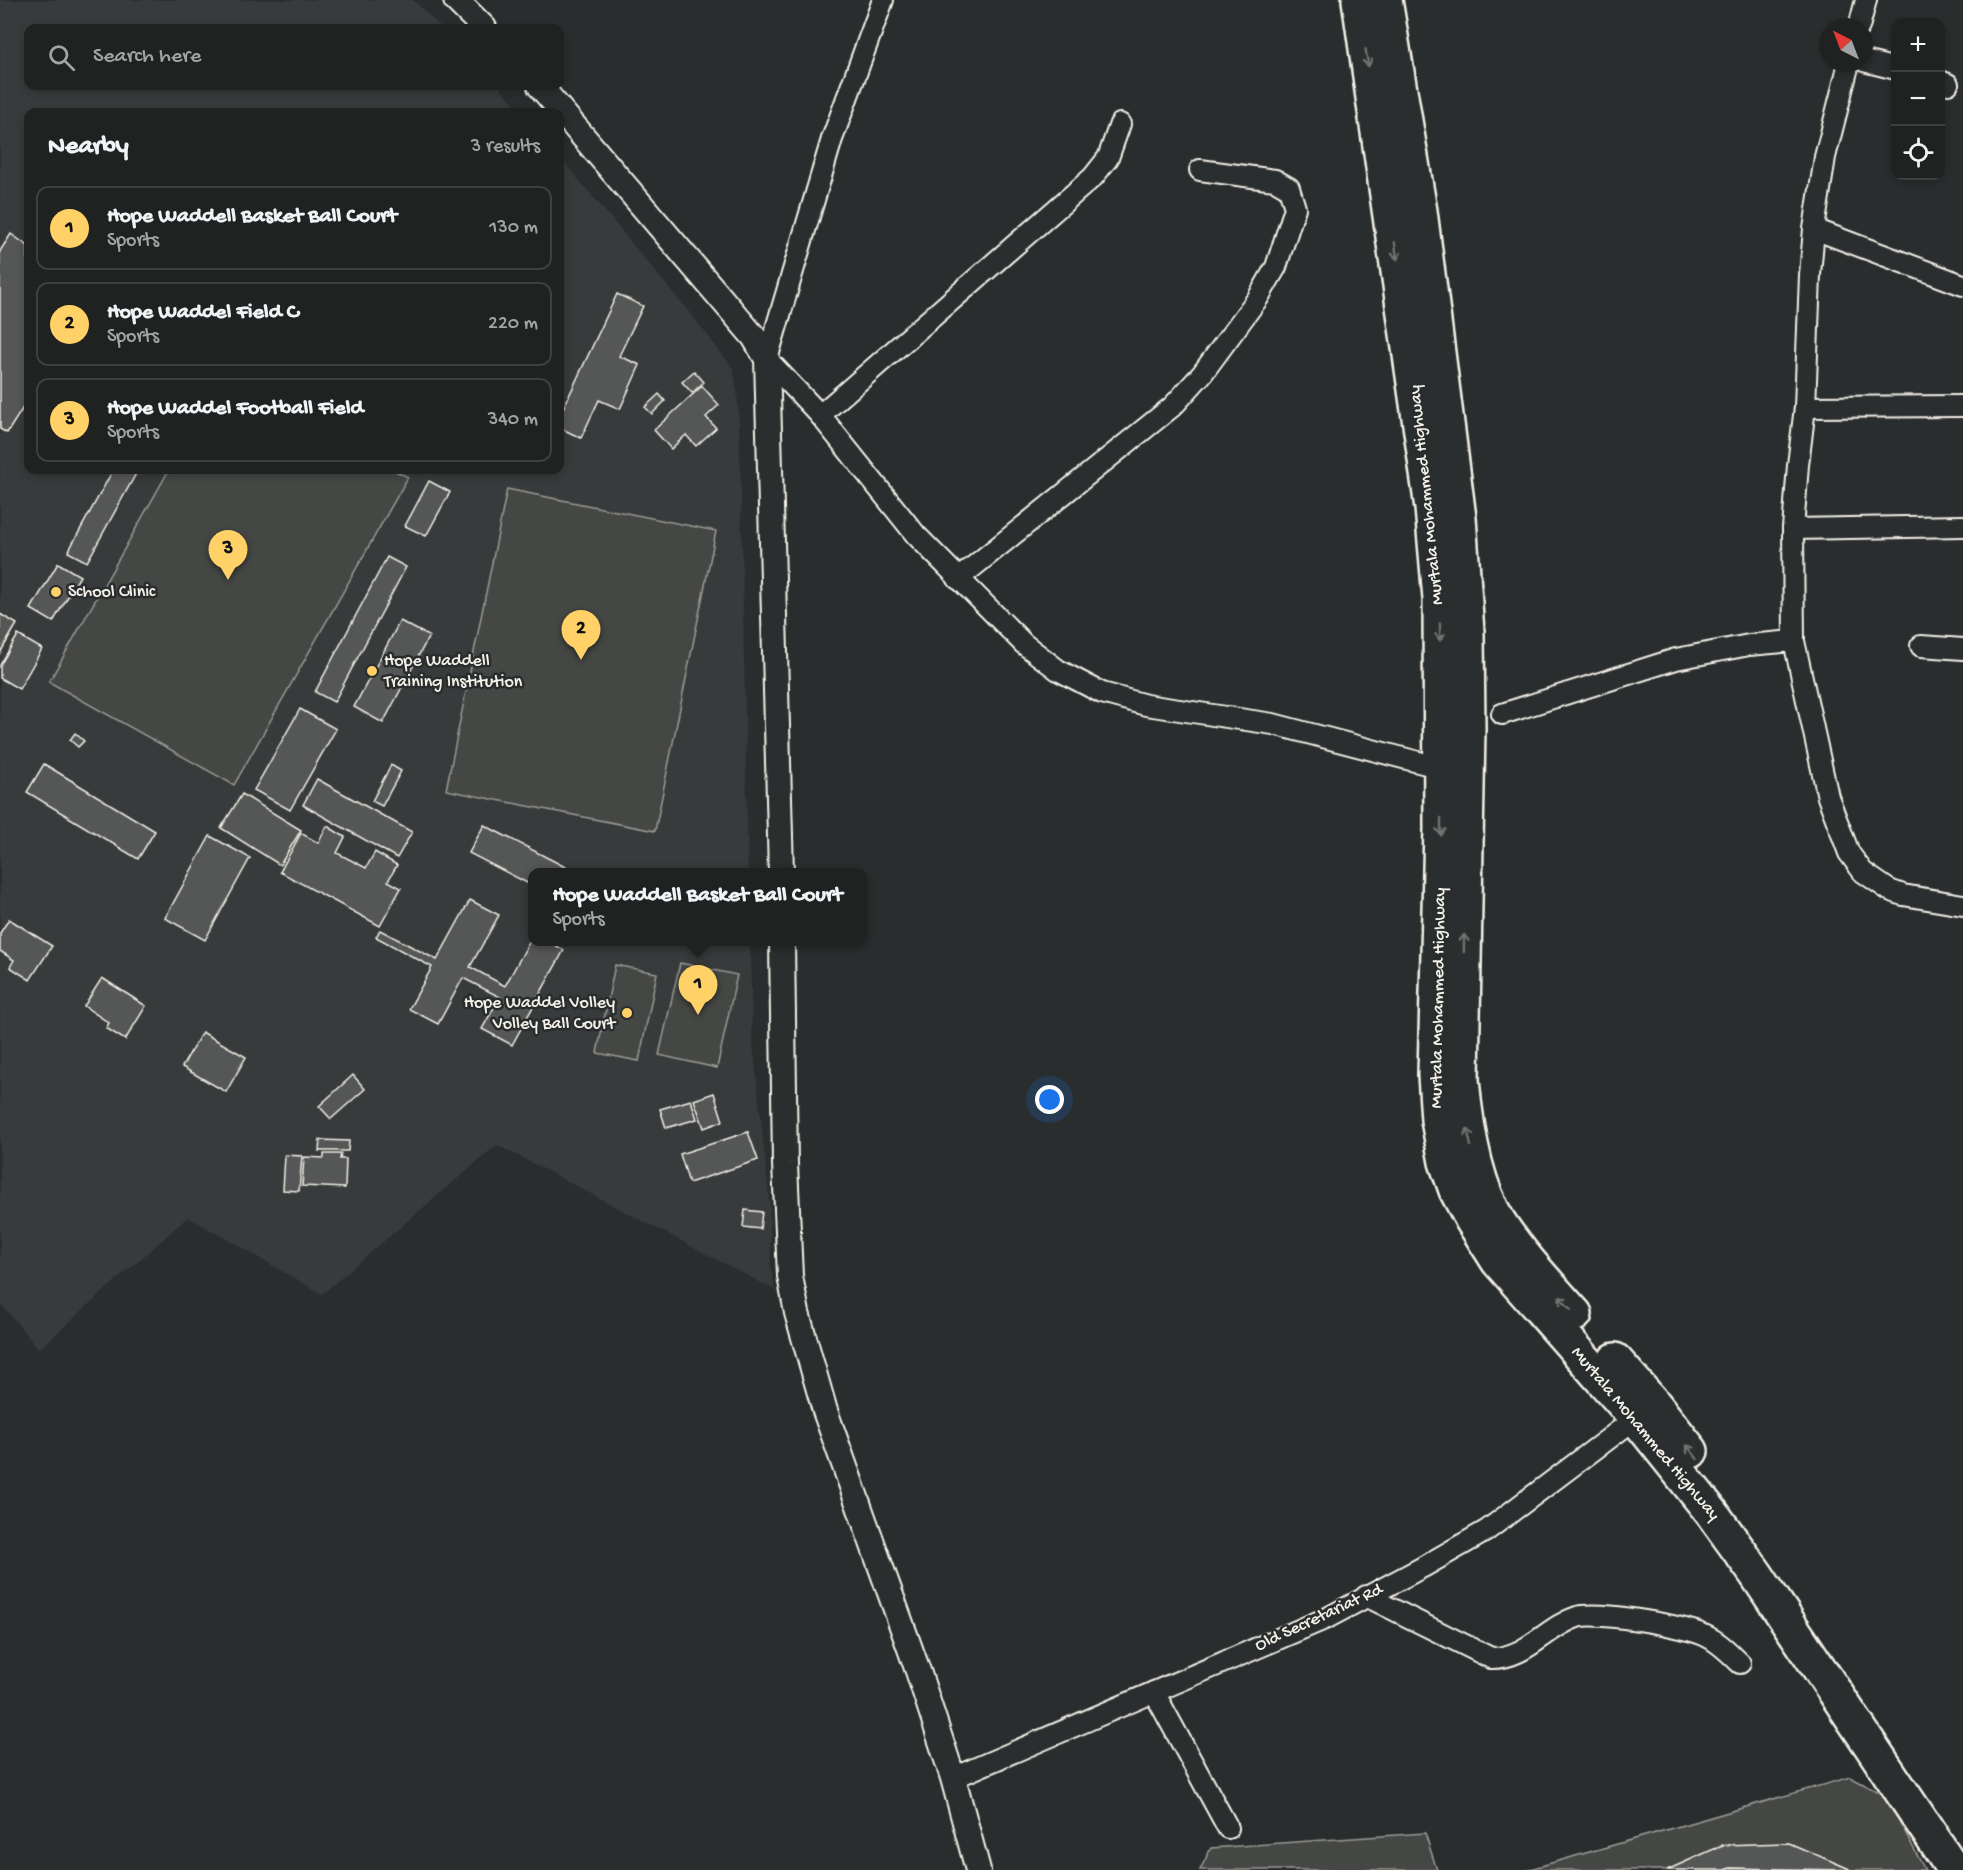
<!DOCTYPE html>
<meta charset="utf-8">
<style>
:root{--surface:#202222;--page:#282a2a;--text:#f1f3f6;--muted:#a2a4a5;--line:#3d3f40;--accent:#ffd166}
body{margin:0;font-family:"Gochi Hand",sans-serif;background:var(--page);color:var(--text)}
.controls{position:absolute;right:18px;top:18px;display:grid;overflow:hidden;border-radius:12px;box-shadow:0 3px 9px #0003}
.controls button{width:54px;height:54px;display:grid;place-items:center;padding:0;border:0;border-bottom:2px solid var(--line);background:var(--surface);color:var(--text);font:30px sans-serif}
.compass{position:absolute;left:1819px;top:18px;width:54px;height:54px;border-radius:50%;background:var(--surface);box-shadow:0 3px 9px #0003;rotate:318deg}
.you{position:absolute;left:1050px;top:1100px;width:21px;height:21px;margin:-15px;border:4px solid #fff;border-radius:50%;background:#1a73e8;box-shadow:0 0 0 9px #1a73e833}
.badge{display:grid;place-items:center;width:39px;height:39px;border-radius:50%;background:var(--accent);color:#111;font-size:20px;font-weight:700}
.pin{position:absolute;translate:-50% -50px;filter:drop-shadow(0 2px 3px #0008)}
.pin::after{content:'';position:absolute;top:32px;width:21px;height:18px;background:inherit;clip-path:polygon(0 0,100% 0,50% 100%)}
.popup{position:absolute;left:528px;top:868px;width:339px;height:78px;box-sizing:border-box;display:grid;place-content:center;border-radius:12px;background:var(--surface);filter:drop-shadow(0 2px 4px #0005);font-size:20px;white-space:nowrap;color:var(--muted)}
.popup b{font-size:22px;color:var(--text)}
.popup::after{content:'';position:absolute;left:50%;top:100%;margin-left:-12px;border:12px solid transparent;border-top-color:var(--surface)}
.list{margin:0;padding:0;list-style:none}
h2{display:flex;justify-content:space-between;align-items:center;height:78px;margin:0;padding:0 24px;font-size:26px}
h2 small{font-size:20px;font-weight:400;color:var(--muted)}
.list li{display:grid;grid-template-columns:39px 1fr auto;gap:18px;align-items:center;box-sizing:border-box;height:84px;margin:0 12px 12px;padding:0 12px;border:2px solid var(--line);border-radius:12px}
.list b{display:block;font-size:22px;white-space:nowrap}
.list p{margin:0;font-size:20px;white-space:nowrap;color:var(--muted)}
.list em{font-size:20px;font-style:normal;color:var(--muted)}
.icon{flex:none;width:33px;height:33px;fill:none;stroke:currentColor;stroke-width:2;stroke-linecap:round;stroke-linejoin:round}
.map{position:relative;flex:none;width:1963px;height:1870px;overflow:hidden}
.search{position:absolute;background:var(--surface);box-shadow:0 3px 9px #0003;left:24px;top:24px;width:540px;height:66px;display:flex;align-items:center;gap:15px;box-sizing:border-box;padding:0 21px;border-radius:12px;color:var(--muted);font-size:22px}
.panel{position:absolute;background:var(--surface);box-shadow:0 3px 9px #0003;left:24px;top:108px;width:540px;height:366px;border-radius:12px}
.map>svg:first-child{display:block}
.built{fill:#373a3a}
.green{fill:#444645;stroke:#9c9c96;stroke-width:1.5}
.building{fill:#555756;stroke:#f4f1e8;stroke-width:1.5}
.lines{fill:none;stroke-linecap:round;stroke-linejoin:round}
.minor-casing{stroke:#f4f1e8;stroke-width:24}
.tertiary-casing{stroke:#f4f1e8;stroke-width:28}
.trunk-casing{stroke:#f4f1e8;stroke-width:38}
.minor{stroke:#2a2d2e;stroke-width:20}
.tertiary{stroke:#2a2d2e;stroke-width:24}
.trunk{stroke:#2a2d2e;stroke-width:33}
.oneway{stroke:#71726f}
.poi-dot{fill:#ffd166;stroke:#2a2d2e;stroke-width:2}
.labels{text-anchor:middle;dominant-baseline:central;stroke-width:5;stroke-linejoin:round;paint-order:stroke}
.street-label{font-size:18px;fill:#f4f1e8;stroke:#2a2d2e}
.poi-label{font-size:18px;fill:#f4f1e8;stroke:#2a2d2e;text-anchor:start}
</style>
<div class="map">
<svg width="1963" height="1870" viewBox="0 0 1963 1870">
<rect width="100%" height="100%" fill="#2a2d2e"/>
<filter id="ink" filterUnits="userSpaceOnUse"><feTurbulence type="fractalNoise" baseFrequency=".0167" numOctaves="2"/><feDisplacementMap in="SourceGraphic" scale="12" xChannelSelector="R" yChannelSelector="G"/><feConvolveMatrix kernelMatrix="1 2 1 2 8 2 1 2 1" color-interpolation-filters="sRGB"/></filter>
<g filter="url(#ink)">
<!-- built -->
<path class="built" d="M0,0H413L442,28H28V86H499L522,112H28V470H560V157L694,318L733,368L737,390L740,443L748,872H533V942H750L752,1033L770,1206L771,1267L775,1290L497,1145L322,1294L188,1217L39,1349L0,1303Z"/>
<!-- green -->
<g class="green">
<path d="M169,470H393L408,477L234,785L49,682Z"/>
<path d="M507,489L716,531L655,831L446,790Z"/>
<path d="M680,963L737,975L717,1068L659,1055Z"/>
<path d="M615,965L657,973L639,1061L597,1053Z"/>
<path d="M1850,1777L1886,1796L1925,1870H1527Z"/>
<path d="M1425,1833L1437,1870H1200L1211,1848Z"/>
</g>
<!-- building -->
<g class="building">
<path d="M11,234L28,246V400L7,433L0,429V251Z"/>
<path d="M617,294L643,306L619,356L640,365L620,409L599,400L581,438L560,428V415Z"/>
<path d="M694,371L704,382L692,393L682,382Z"/>
<path d="M702,386L719,405L706,417L716,428L696,446L686,435L671,449L654,430Z"/>
<path d="M659,394L665,401L652,414L645,407Z"/>
<path d="M113,470H138L87,562L68,552Z"/>
<path d="M429,481L450,492L426,536L405,526Z"/>
<path d="M387,557L406,567L334,702L315,692Z"/>
<path d="M58,563L80,576L53,622L31,609Z"/>
<path d="M0,614L17,624L0,653Z"/>
<path d="M400,621L429,636L383,723L354,707Z"/>
<path d="M18,635L42,649L19,689L0,678V665Z"/>
<path d="M300,709L336,729L290,810L254,790Z"/>
<path d="M75,733L84,741L78,747L70,740Z"/>
<path d="M44,764L155,831L138,859L27,792Z"/>
<path d="M391,765L401,771L382,806L372,801Z"/>
<path d="M317,779L412,832L397,858L303,805Z"/>
<path d="M242,794L301,830L280,865L221,828Z"/>
<path d="M484,825L575,872H533V886L469,853Z"/>
<path d="M327,826L345,837L337,853L366,868L375,852L397,865L388,881L401,888L380,926L280,872L301,833L318,843Z"/>
<path d="M210,836L250,858L205,940L165,918Z"/>
<path d="M470,900L499,915L470,967L505,986L533,935V942H549L564,950L512,1045L482,1029L500,997L463,978L438,1024L409,1009L432,967L376,937L380,930L437,960Z"/>
<path d="M9,919L52,946L30,980L10,967L14,960L0,951V933Z"/>
<path d="M102,978L146,1006L125,1040L106,1028L109,1023L84,1006Z"/>
<path d="M202,1032L246,1057L226,1092L182,1067Z"/>
<path d="M353,1075L365,1089L331,1119L319,1106Z"/>
<path d="M714,1093L723,1121L704,1128L694,1100Z"/>
<path d="M691,1100L697,1119L666,1128L660,1109Z"/>
<path d="M748,1132L758,1160L689,1183L680,1154Z"/>
<path d="M320,1140L349,1141L348,1151H319Z"/>
<path d="M324,1154H341L340,1159H346L345,1188L302,1186L304,1157L324,1158Z"/>
<path d="M285,1155L302,1156L299,1191L283,1190Z"/>
<path d="M745,1210L762,1212L760,1229L743,1227Z"/>
<path d="M1789,1843L1852,1870L1729,1868L1725,1870H1667L1723,1845Z"/>
</g>
<g class="lines">
<defs>
<g id="minor">
<path d="M883,0L832,139L767,359L820,415L916,535L1024,644L1058,670L1102,693L1146,705L1273,724L1449,770"/>
<path d="M1859,27L1866,0"/>
<path d="M1864,61L1896,69"/>
<path d="M1849,63L1825,157L1814,229L1810,275L1805,407L1798,465L1793,529L1794,641L1828,797L1849,853L1863,872L1889,890L1903,895L1963,905"/>
<path d="M1940,81L1948,84"/>
<path d="M1814,229L1963,285"/>
<path d="M1805,407L1963,406"/>
<path d="M820,415L1093,177L1108,158L1120,124"/>
<path d="M1793,529L1963,526"/>
<path d="M958,579L1173,406L1202,374L1258,298L1276,267L1295,208L1289,188L1275,180L1200,170"/>
<path d="M1921,646L1963,649"/>
<path d="M1502,714L1676,659L1749,645L1794,641"/>
<path d="M1366,1596L1491,1658C1526,1659 1546,1627 1577,1617C1598,1611 1688,1626 1708,1637C1720,1643 1730,1653 1740,1663"/>
<path d="M1154,1692L1228,1828"/>
<path d="M953,1778L1327,1618L1423,1567L1486,1531L1644,1412"/>
</g>
<g id="tertiary">
<path d="M456,0L484,28"/>
<path d="M540,86L754,337L767,359L781,872"/>
<path d="M782,942L785,1164L790,1276L797,1313L825,1411L918,1671L953,1778L978,1870"/>
</g>
<g id="trunk">
<path d="M1359,0L1432,508L1440,598L1441,828L1435,1075L1438,1120L1446,1162L1456,1190L1472,1220L1498,1261L1636,1418L1712,1513L1756,1574L1954,1870"/>
<path d="M1385,0L1420,211L1459,518L1467,632L1468,728L1462,1080C1466,1125 1475,1184 1499,1222C1519,1253 1550,1286 1575,1314"/>
<path d="M1615,1360L1654,1404L1691,1451"/>
</g>
</defs>
<!-- minor casing -->
<use href="#minor" class="minor-casing"/>
<!-- tertiary casing -->
<use href="#tertiary" class="tertiary-casing"/>
<!-- trunk casing -->
<use href="#trunk" class="trunk-casing"/>
<!-- minor -->
<use href="#minor" class="minor"/>
<!-- tertiary -->
<use href="#tertiary" class="tertiary"/>
<!-- trunk -->
<use href="#trunk" class="trunk"/>
</g>
<!-- one-way arrows -->
<defs><path id="oneway-shaft" d="M-6 0H5M1.5-3L5.5 0L1.5 3" fill="none" stroke-width="1.6" stroke-linecap="round" stroke-linejoin="round" transform="scale(1.5)"/></defs>
<g class="oneway">
<use href="#oneway-shaft" transform="translate(1367 58) rotate(81)"/>
<use href="#oneway-shaft" transform="translate(1396 251) rotate(82)"/>
<use href="#oneway-shaft" transform="translate(1440 632) rotate(90)"/>
<use href="#oneway-shaft" transform="translate(1441 827) rotate(90)"/>
<use href="#oneway-shaft" transform="translate(1464 943) rotate(-89)"/>
<use href="#oneway-shaft" transform="translate(1469 1137) rotate(-102)"/>
<use href="#oneway-shaft" transform="translate(1565 1303) rotate(-132)"/>
<use href="#oneway-shaft" transform="translate(1692 1452) rotate(-128)"/>
</g>
</g>
<!-- markers -->
<g class="poi-dot">
<circle cx="56" cy="592" r="6"/>
<circle cx="372" cy="671" r="6"/>
<circle cx="627" cy="1013" r="6"/>
</g>
<g class="labels">
<!-- street labels -->
<g class="street-label">
<text transform="translate(1427 495) rotate(-96)">Murtala Mohammed Highway</text>
<text transform="translate(1439 998) rotate(-89)">Murtala Mohammed Highway</text>
<text transform="translate(1645 1434) rotate(50)">Murtala Mohammed Highway</text>
<text transform="translate(1319 1618) rotate(-25)">Old Secretariat Rd</text>
</g>
<!-- poi labels -->
<g class="poi-label">
<text x="68" y="592">School Clinic</text>
<text x="384" y="661">Hope Waddell<tspan x="384" dy="21">Training Institution</tspan></text>
<text x="615" y="1003" text-anchor="end">Hope Waddel Volley<tspan x="615" dy="21">Volley Ball Court</tspan></text>
</g>
</g>
</svg>
<div class="controls">
<button>+</button>
<button>−</button>
<button><svg class="icon" aria-label="locate" viewBox="0 0 24 24"><circle cx="12" cy="12" r="6"/><path d="M12 2v4M12 18v4M2 12h4M18 12h4"/></svg></button>
</div>
<svg class="compass" viewBox="-18 -18 36 36"><path d="M0-13l5 13h-10z" fill="#e53935"/><path d="M0 13l5-13h-10z" fill="#a2a4a5"/></svg>
<div class="you"></div>
<div class="pin badge" style="left:698px;top:1015px">1</div>
<div class="popup"><b>Hope Waddell Basket Ball Court</b>Sports</div>
<div class="pin badge" style="left:581px;top:660px">2</div>
<div class="pin badge" style="left:228px;top:580px">3</div>
<div class="search"><svg class="icon" aria-label="search" viewBox="0 0 24 24"><circle cx="10" cy="10" r="6"/><path d="M15 15l6 6"/></svg>Search here</div>
<section class="panel">
<h2>Nearby<small>3 results</small></h2>
<ul class="list">
<li><span class="badge">1</span><div><b>Hope Waddell Basket Ball Court</b><p>Sports</p></div><em>130 m</em></li>
<li><span class="badge">2</span><div><b>Hope Waddel Field C</b><p>Sports</p></div><em>220 m</em></li>
<li><span class="badge">3</span><div><b>Hope Waddel Football Field</b><p>Sports</p></div><em>340 m</em></li>
</ul>
</section>
</div>
